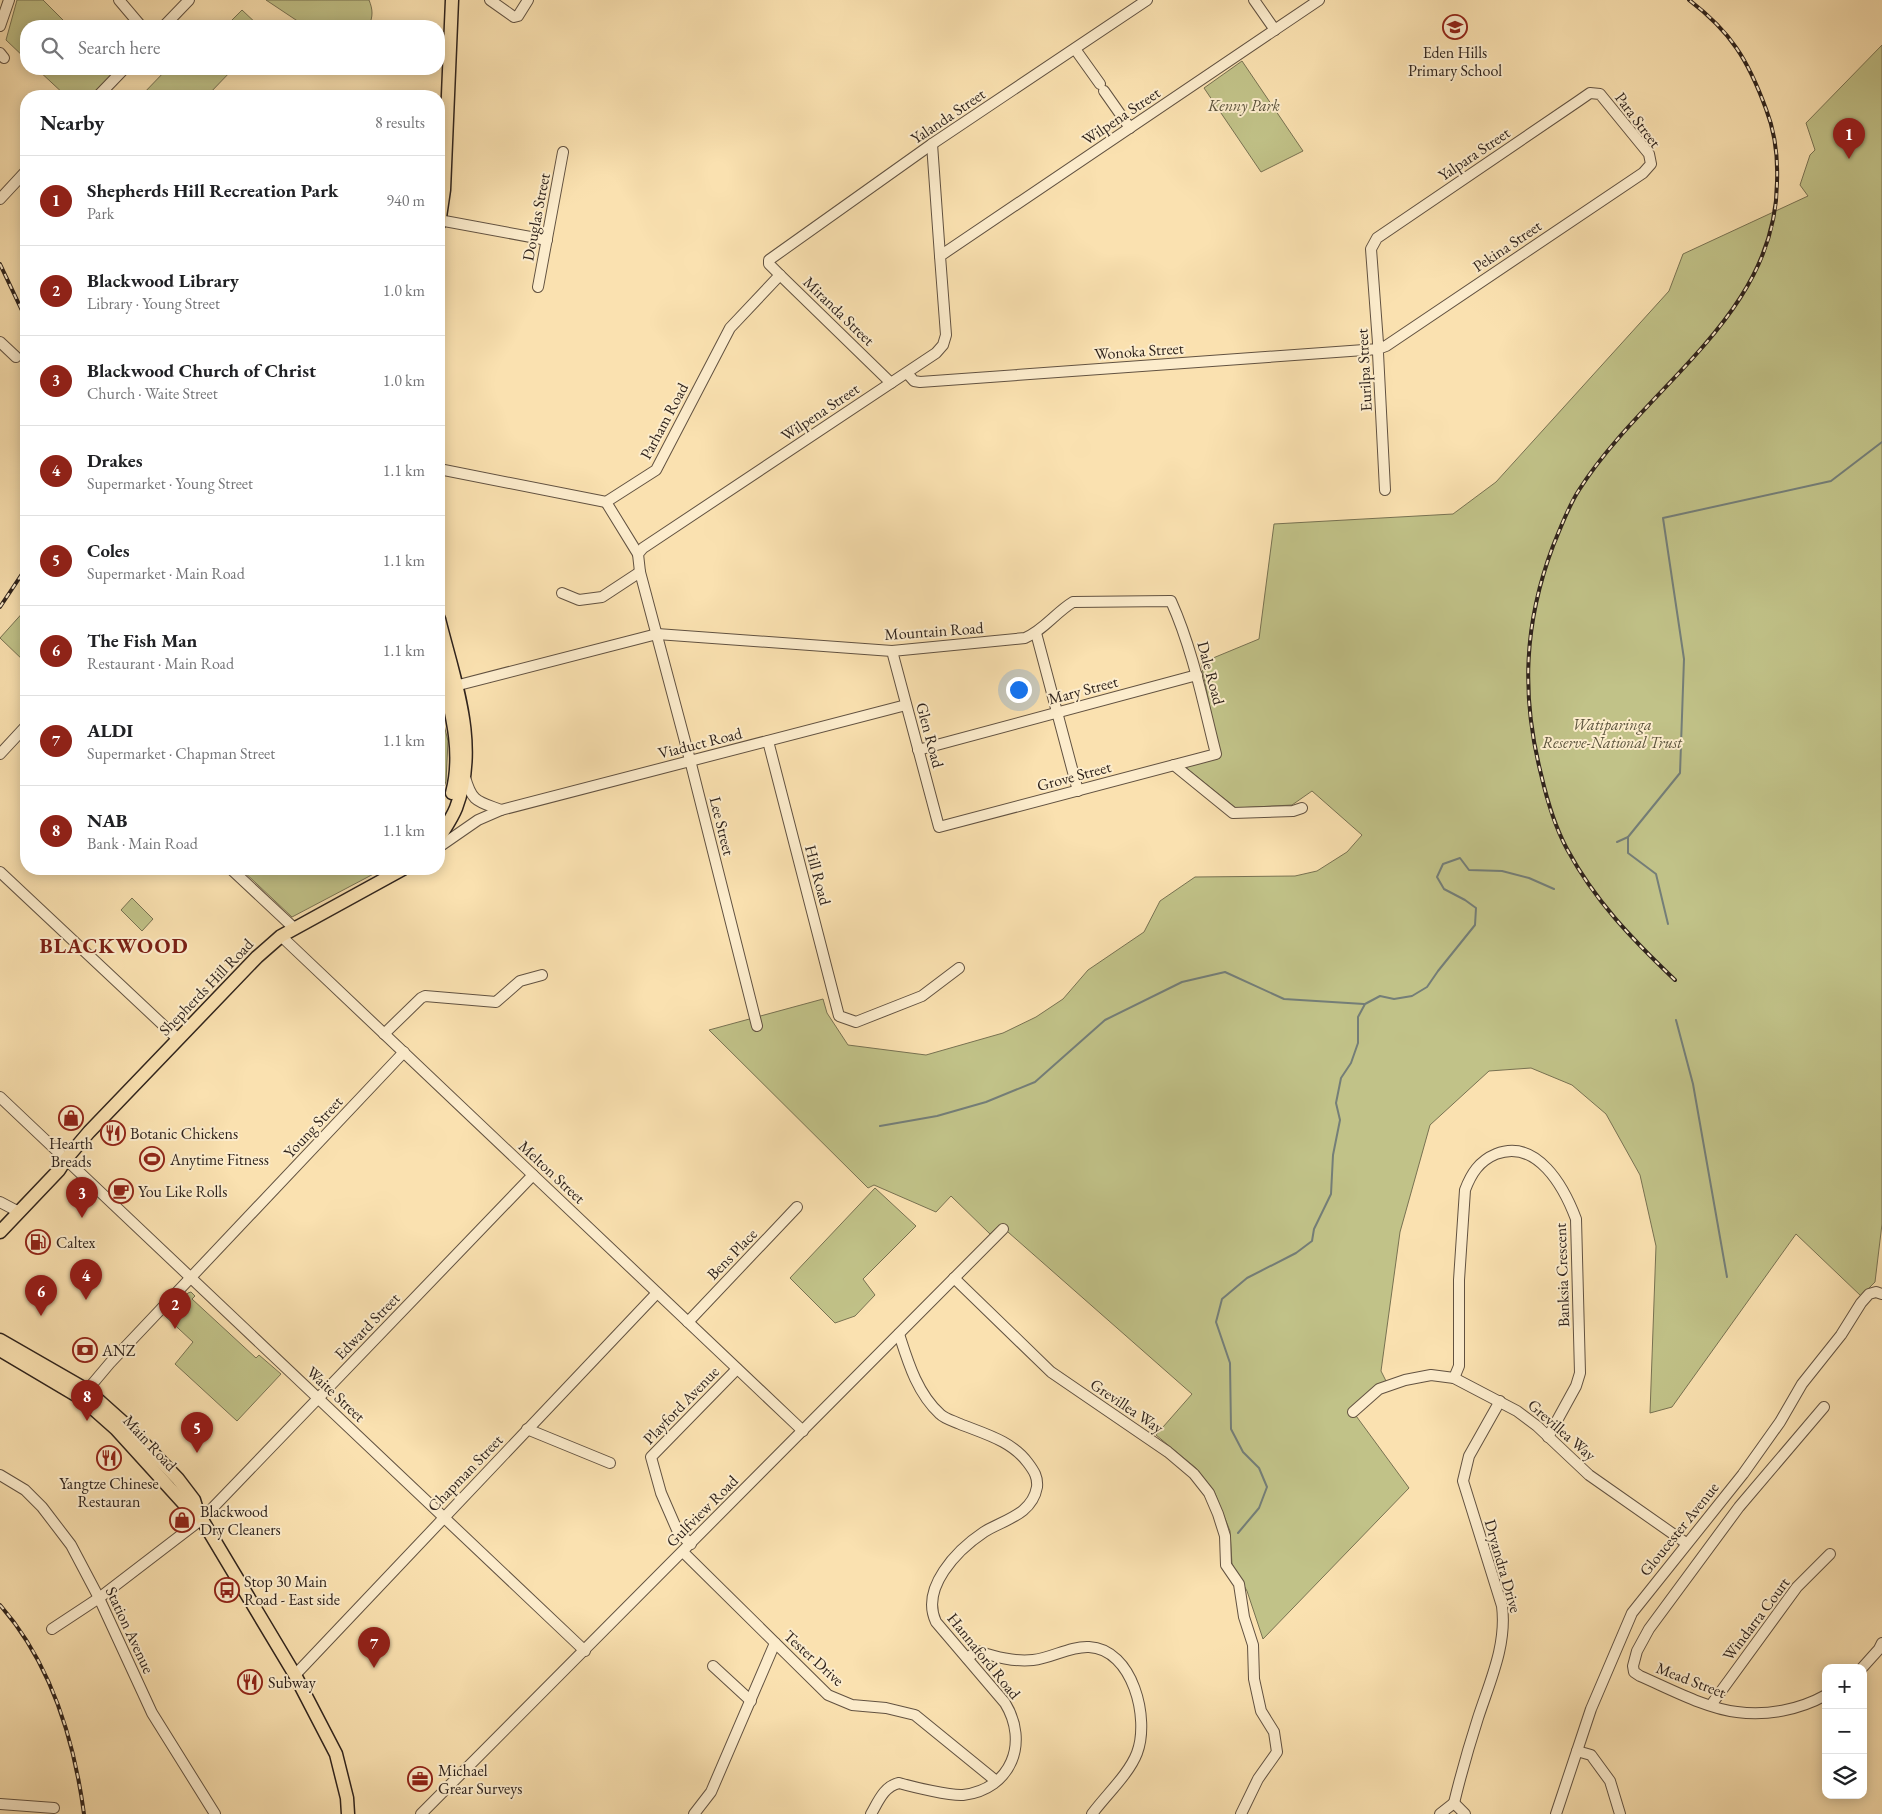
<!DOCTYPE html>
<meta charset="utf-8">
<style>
:root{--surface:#fff;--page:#f2f2f2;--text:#202124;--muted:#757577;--line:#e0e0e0;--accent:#8f2418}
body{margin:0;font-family:"EB Garamond",serif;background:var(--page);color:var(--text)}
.controls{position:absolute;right:15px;bottom:15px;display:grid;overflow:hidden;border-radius:10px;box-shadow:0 2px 12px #0003}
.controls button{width:45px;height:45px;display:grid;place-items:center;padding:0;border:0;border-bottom:1px solid var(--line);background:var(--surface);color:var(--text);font:25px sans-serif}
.you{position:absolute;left:1018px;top:689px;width:18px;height:18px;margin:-12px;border:4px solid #fff;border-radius:50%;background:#1a73e8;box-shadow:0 0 0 8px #1a73e833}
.badge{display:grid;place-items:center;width:32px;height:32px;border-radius:50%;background:var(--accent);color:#fff;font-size:16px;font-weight:700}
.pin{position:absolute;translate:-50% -41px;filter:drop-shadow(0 1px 2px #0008)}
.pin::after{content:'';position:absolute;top:26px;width:18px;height:15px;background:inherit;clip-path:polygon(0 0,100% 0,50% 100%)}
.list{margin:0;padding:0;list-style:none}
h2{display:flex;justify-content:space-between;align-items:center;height:65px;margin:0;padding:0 20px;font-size:21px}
h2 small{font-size:16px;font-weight:400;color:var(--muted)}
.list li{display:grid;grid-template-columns:32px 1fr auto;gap:15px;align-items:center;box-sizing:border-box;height:90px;padding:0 20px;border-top:1px solid var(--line)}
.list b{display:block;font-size:19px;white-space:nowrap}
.list p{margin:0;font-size:16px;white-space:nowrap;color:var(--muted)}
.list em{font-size:16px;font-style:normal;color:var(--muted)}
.icon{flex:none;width:28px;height:28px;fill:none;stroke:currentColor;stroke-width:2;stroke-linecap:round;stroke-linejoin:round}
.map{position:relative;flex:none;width:1882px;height:1814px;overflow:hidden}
.search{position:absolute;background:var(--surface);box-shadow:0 2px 12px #0003;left:20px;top:20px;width:425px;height:55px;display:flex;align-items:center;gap:12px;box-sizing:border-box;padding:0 18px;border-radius:20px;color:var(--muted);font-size:19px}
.panel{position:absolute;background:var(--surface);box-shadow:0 2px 12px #0003;left:20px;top:90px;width:425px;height:785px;border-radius:20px}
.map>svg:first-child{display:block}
.green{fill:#c1c288;stroke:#787252}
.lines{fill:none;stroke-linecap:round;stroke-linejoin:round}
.stream{stroke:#747e78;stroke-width:2}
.minor-casing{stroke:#625241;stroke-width:12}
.major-casing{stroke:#2f231c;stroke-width:15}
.minor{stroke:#fceccc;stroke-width:10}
.major{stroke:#fae1b0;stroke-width:12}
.rail-casing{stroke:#2f231c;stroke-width:4}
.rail{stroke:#fceccc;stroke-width:2;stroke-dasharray:5.5;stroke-linecap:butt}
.labels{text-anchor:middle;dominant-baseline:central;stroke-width:4;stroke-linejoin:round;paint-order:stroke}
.poi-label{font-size:16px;fill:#2f231c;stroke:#fceccc;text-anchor:start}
.park-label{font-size:16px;font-style:italic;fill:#5b533c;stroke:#fceccc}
.street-label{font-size:16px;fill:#2f231c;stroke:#fceccc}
.district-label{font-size:21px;font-weight:bold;letter-spacing:1px;fill:#7a1f14;stroke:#fceccc}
</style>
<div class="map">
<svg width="1882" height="1814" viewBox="0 0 1882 1814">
<rect width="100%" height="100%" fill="#fae1b0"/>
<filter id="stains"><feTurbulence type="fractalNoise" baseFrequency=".004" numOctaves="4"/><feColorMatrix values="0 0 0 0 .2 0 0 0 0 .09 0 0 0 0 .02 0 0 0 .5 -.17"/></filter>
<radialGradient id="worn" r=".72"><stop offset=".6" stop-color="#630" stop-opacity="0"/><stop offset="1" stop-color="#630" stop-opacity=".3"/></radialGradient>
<!-- green -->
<g class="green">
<path d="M17,0H43L69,26H26V59L6,40Z"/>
<path d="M266,0H369C373,10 373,16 369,26H305Z"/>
<path d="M242,10L259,26H226Z"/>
<path d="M1882,45V1224L1875,1282L1861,1296L1796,1234L1672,1407L1650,1413L1656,1246L1640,1175L1606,1114L1572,1085L1531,1068L1489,1071L1430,1125L1400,1232L1381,1371L1386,1381L1351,1409L1409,1488L1263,1639L1247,1591L1232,1564L1230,1531L1214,1491L1196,1468L1156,1435L1192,1394L1000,1225L990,1234L951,1196L936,1212L874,1185L868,1188L709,1030L823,999L827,1013L848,1045L926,1055L1003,1033L1036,1017L1063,999L1088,970L1144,932L1160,901L1195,877L1295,876L1317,871L1347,852L1362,835L1312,791L1292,805L1236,808L1185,767L1220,758L1201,663L1259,639L1274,524L1453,514L1496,482L1669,291L1683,254L1808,196L1800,185L1810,155L1815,150L1806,123Z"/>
<path d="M1242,61L1303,151L1261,172L1204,88Z"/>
<path d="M37,69H111L116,73L94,96H66Z"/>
<path d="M167,69H233L207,96H141Z"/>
<path d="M26,609V663L0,638Z"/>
<path d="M439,705L448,741L446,781L439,804Z"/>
<path d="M241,869H383L292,917Z"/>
<path d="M132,898L153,919L142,931L121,910Z"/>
<path d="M875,1188L916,1226L863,1279L875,1295L855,1316L835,1323L790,1278Z"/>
<path d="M191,1292L195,1296L192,1299L256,1358L259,1355L281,1374L237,1421L175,1364L193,1342L165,1316L188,1293Z"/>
</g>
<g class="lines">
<!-- stream -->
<g class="stream">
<path d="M1617,842L1628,837"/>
<path d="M1668,924L1656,874L1628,853V837L1680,773L1684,659L1663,518L1831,481L1882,442"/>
<path d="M1676,1020L1693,1084L1727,1277"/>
<path d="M880,1126L937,1116L986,1102L1035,1082L1105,1020L1182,982L1225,972L1284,999L1364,1004"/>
<path d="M1238,1533L1259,1508L1267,1487L1259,1468L1243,1452L1231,1429L1230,1363L1216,1322L1222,1299L1247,1278L1296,1253L1312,1241L1314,1229L1331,1194L1333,1155L1340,1120L1336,1103L1341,1078L1351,1063L1358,1043V1017L1365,1004L1380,996L1394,999L1412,996L1427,987L1438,971L1475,925L1476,908L1465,900L1444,889L1437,877L1443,864L1460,858L1469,870L1502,871L1529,878L1554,889"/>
</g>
<defs>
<g id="minor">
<path d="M119,0L141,26"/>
<path d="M490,0L514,17L518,16L528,0"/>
<path d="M1254,0L1275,30"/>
<path d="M0,26L9,0"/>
<path d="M164,26L189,0"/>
<path d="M1075,49L1100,84"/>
<path d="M0,53L4,58"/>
<path d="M1104,91L1130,128"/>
<path d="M98,96L124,69"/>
<path d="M932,144L940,256"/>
<path d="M0,199L26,171"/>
<path d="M439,220L547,240"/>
<path d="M538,287L563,152"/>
<path d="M0,342L16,357"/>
<path d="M907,373L914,381L920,382L1378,349L1386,346L1643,173L1651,164L1649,154L1600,94L1590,93L1577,102L1377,238L1371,249L1378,343V353L1385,490"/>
<path d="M891,383L780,275L769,264V260L932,144L1147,0"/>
<path d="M439,469L606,502L656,470L730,328L780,275"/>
<path d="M606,502L638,554"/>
<path d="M562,593L579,600L602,597L640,572"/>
<path d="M1036,633L1078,791"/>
<path d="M451,687L657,634L892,651L1025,638C1044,630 1055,613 1073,602L1171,601C1193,650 1203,703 1216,754L939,827L892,651"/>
<path d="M768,741L839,1016L856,1022L922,996L959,968"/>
<path d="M918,750L1197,675"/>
<path d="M0,754L26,726"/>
<path d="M1174,765L1233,813L1293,811L1302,808"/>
<path d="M465,777C472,802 477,801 501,810"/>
<path d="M439,847L478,820L501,810L906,705"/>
<path d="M231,869L294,928"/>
<path d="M0,872L178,1039"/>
<path d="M281,936L803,1431"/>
<path d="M757,1026L690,760L640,572L638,554L643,548L936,353L943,345L946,335L940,256L1319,0"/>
<path d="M384,1034L421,998L425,996L496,1002L520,981L542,975"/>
<path d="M0,1097L585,1651"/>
<path d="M0,1202L19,1212"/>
<path d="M954,1278L1051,1372L1168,1452L1194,1474L1209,1493L1218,1514L1225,1536L1226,1565L1239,1584L1244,1617L1253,1645L1254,1679L1261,1711L1274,1732L1277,1752L1258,1779L1241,1814"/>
<path d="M688,1322L797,1207"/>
<path d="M1454,1378L1459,1366V1280L1465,1190C1471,1174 1479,1161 1496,1154C1537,1138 1564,1187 1576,1219L1580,1373L1576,1386L1548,1437"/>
<path d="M83,1395L110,1363L404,1052"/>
<path d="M1824,1407L1739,1507L1649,1629L1637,1651L1633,1666L1634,1672L1640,1676C1668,1688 1707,1709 1737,1712C1767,1716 1799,1710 1826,1695"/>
<path d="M1353,1412L1379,1389L1405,1380L1431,1375L1454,1378L1517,1411L1537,1426L1589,1475L1686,1543"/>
<path d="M527,1429L610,1463"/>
<path d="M0,1475L25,1490L42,1507L71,1545L99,1598L152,1713L215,1814"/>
<path d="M691,1544L678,1532L661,1493L651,1457L737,1369"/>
<path d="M683,1552L828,1695L852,1705L886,1708L915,1715L996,1781"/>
<path d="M52,1629L99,1598L202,1519L533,1175"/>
<path d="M967,1658L977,1651C996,1657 1014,1662 1033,1660C1052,1658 1070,1646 1089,1647C1133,1649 1150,1719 1137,1753C1129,1774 1106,1795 1092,1814"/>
<path d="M713,1666L751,1701"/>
<path d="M1862,1668L1879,1649L1882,1643"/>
<path d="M295,1675L657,1293"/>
<path d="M1711,1705L1797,1587L1830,1554"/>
<path d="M1577,1751L1591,1755L1610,1781L1620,1814"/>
<path d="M1454,1803C1461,1774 1469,1746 1478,1718C1490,1681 1507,1645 1502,1606L1463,1481L1469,1456L1500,1401"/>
<path d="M0,1804L54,1808"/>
<path d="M421,1814L1003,1229"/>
<path d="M694,1814L711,1792L775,1643"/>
<path d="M871,1814C878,1802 884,1786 899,1783C913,1787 951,1796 963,1795C1012,1789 1029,1742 1005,1703L936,1622C920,1588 957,1550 984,1532C1003,1520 1032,1515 1037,1487C1038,1477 1034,1471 1028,1463C1012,1441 985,1434 960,1424C954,1421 945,1419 940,1414C917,1393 908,1362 899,1334"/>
<path d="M1440,1814L1454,1803L1465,1814"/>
<path d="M1556,1814L1591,1709L1632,1613L1743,1474L1780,1422L1802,1384L1841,1335L1861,1303L1869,1294L1876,1292L1882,1294"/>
</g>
<g id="major">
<path d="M439,224L444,190L452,0"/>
<path d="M439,619C454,680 480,745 456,808C452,818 445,828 439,838"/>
<path d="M439,661C449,704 464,749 452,793"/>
<path d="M0,1232L59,1170L66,1159L89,1132L257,957L281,936L403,869"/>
<path d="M0,1340L87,1390L125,1424L178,1479L194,1500L198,1513L295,1675L336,1754L347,1798L348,1814"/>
<path d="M0,1350L81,1398L116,1429L186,1506L198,1513"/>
</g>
</defs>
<!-- minor casing -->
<use href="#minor" class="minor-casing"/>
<!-- major casing -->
<use href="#major" class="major-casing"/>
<!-- minor -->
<use href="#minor" class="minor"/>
<!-- major -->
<use href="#major" class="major"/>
<defs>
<g id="rail">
<path d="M0,264L26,319"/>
<path d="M0,607L26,568"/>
<path d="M1675,980C1632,939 1595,901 1567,849C1554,825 1547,800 1541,774C1521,695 1524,623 1553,546C1561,527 1568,507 1579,490C1645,386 1776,316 1777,182C1778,157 1775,132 1766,109C1748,60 1731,32 1689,0"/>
<path d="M0,1605C51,1663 74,1739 84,1814"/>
</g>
</defs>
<!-- rail casing -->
<use href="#rail" class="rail-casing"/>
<!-- rail -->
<use href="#rail" class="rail"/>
</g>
<!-- icons -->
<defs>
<symbol id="school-ring" viewBox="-11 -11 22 22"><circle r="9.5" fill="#fceccc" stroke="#8f2418" stroke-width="1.5"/><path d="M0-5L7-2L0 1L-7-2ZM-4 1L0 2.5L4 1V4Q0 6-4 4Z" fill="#8f2418"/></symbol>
<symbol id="shop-ring" viewBox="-11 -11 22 22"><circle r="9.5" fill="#fceccc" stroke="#8f2418" stroke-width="1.5"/><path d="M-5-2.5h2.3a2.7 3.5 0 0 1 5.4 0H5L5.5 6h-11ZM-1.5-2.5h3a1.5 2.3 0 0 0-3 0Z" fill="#8f2418"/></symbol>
<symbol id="restaurant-ring" viewBox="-11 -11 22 22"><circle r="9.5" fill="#fceccc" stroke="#8f2418" stroke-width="1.5"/><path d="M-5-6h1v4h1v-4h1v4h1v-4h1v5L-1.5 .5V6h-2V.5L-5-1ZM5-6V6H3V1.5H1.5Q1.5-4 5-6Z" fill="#8f2418"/></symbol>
<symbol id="stadium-ring" viewBox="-11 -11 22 22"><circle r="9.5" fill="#fceccc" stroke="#8f2418" stroke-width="1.5"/><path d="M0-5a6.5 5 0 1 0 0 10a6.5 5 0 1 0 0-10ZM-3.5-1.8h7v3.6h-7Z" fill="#8f2418"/></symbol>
<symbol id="cafe-ring" viewBox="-11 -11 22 22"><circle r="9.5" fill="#fceccc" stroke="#8f2418" stroke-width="1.5"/><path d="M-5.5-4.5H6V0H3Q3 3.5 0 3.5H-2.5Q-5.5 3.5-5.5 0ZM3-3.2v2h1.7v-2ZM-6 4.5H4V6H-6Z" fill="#8f2418"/></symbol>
<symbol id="fuel-ring" viewBox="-11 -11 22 22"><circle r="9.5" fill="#fceccc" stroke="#8f2418" stroke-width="1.5"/><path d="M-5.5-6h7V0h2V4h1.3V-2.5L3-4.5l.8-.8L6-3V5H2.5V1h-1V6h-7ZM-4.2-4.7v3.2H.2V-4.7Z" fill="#8f2418"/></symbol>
<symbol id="bank-ring" viewBox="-11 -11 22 22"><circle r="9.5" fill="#fceccc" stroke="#8f2418" stroke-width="1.5"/><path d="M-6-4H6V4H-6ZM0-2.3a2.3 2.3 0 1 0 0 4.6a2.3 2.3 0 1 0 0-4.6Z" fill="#8f2418"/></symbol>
<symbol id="bus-ring" viewBox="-11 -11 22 22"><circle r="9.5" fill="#fceccc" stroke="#8f2418" stroke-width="1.5"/><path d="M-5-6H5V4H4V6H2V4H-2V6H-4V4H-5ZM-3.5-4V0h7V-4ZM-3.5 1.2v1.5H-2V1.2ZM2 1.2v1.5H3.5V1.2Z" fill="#8f2418"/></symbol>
<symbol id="office-ring" viewBox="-11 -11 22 22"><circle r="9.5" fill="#fceccc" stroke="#8f2418" stroke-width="1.5"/><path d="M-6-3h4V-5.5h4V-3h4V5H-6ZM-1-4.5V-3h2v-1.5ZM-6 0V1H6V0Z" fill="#8f2418"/></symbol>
</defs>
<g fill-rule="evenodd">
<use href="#school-ring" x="1441" y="13" width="28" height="28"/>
<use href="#shop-ring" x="57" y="1104" width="28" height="28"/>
<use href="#restaurant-ring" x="99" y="1119" width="28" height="28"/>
<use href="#stadium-ring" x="138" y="1145" width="28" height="28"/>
<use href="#cafe-ring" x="107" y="1177" width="28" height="28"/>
<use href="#fuel-ring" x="24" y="1228" width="28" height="28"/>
<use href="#bank-ring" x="71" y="1336" width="28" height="28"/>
<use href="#restaurant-ring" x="95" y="1444" width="28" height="28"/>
<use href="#shop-ring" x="168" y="1506" width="28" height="28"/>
<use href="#bus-ring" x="213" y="1576" width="28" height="28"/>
<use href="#restaurant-ring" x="236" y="1668" width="28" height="28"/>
<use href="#office-ring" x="406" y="1765" width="28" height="28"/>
</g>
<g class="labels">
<!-- poi labels -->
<g class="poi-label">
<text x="1455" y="52" text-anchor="middle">Eden Hills<tspan x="1455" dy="18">Primary School</tspan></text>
<text x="130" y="1133">Botanic Chickens</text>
<text x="71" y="1143" text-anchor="middle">Hearth<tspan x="71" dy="18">Breads</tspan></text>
<text x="170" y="1159">Anytime Fitness</text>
<text x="138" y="1191">You Like Rolls</text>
<text x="56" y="1242">Caltex</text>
<text x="102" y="1350">ANZ</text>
<text x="109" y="1483" text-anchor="middle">Yangtze Chinese<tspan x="109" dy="18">Restauran</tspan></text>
<text x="200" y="1511">Blackwood<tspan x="200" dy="18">Dry Cleaners</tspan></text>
<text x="244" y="1581">Stop 30 Main<tspan x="244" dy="18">Road - East side</tspan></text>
<text x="268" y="1682">Subway</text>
<text x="438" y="1770">Michael<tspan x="438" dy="18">Grear Surveys</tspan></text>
</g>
<!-- park labels -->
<g class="park-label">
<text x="1244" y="105">Kenny Park</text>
<text x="1612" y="724">Watiparinga<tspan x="1612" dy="18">Reserve-National Trust</tspan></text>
</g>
<!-- street labels -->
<g class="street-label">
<text transform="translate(948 116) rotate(-34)">Yalanda Street</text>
<text transform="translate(1121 116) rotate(-34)">Wilpena Street</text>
<text transform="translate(1638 120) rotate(53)">Para Street</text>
<text transform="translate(1474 154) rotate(-34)">Yalpara Street</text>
<text transform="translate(536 217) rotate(-79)">Douglas Street</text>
<text transform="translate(1507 246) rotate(-34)">Pekina Street</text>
<text transform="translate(839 311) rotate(44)">Miranda Street</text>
<text transform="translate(1139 351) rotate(-4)">Wonoka Street</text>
<text transform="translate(1364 370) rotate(-93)">Eurilpa Street</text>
<text transform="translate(820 412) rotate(-34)">Wilpena Street</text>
<text transform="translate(664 421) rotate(-62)">Parham Road</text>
<text transform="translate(934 631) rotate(-4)">Mountain Road</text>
<text transform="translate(1211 673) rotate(75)">Dale Road</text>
<text transform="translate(1083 690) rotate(-15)">Mary Street</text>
<text transform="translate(930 735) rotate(75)">Glen Road</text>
<text transform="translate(700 743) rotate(-14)">Viaduct Road</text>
<text transform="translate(1074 776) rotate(-15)">Grove Street</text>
<text transform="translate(722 826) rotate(76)">Lee Street</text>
<text transform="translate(818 875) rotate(75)">Hill Road</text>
<text transform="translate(206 987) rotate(-46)">Shepherds Hill Road</text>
<text transform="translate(313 1127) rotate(-47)">Young Street</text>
<text transform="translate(552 1172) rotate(43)">Melton Street</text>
<text transform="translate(732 1254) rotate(-46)">Bens Place</text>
<text transform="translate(1562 1275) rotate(-92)">Banksia Crescent</text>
<text transform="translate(367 1326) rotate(-46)">Edward Street</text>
<text transform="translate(336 1394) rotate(43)">Waite Street</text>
<text transform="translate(681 1405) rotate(-46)">Playford Avenue</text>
<text transform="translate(1127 1406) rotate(34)">Grevillea Way</text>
<text transform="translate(1562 1430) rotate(41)">Grevillea Way</text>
<text transform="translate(150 1443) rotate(47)">Main Road</text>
<text transform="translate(465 1473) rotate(-46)">Chapman Street</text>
<text transform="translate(702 1511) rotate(-45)">Gulfview Road</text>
<text transform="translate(1679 1529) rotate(-51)">Gloucester Avenue</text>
<text transform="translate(1503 1566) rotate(74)">Dryandra Drive</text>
<text transform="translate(1756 1619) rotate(-53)">Windarra Court</text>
<text transform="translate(130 1630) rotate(65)">Station Avenue</text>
<text transform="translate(984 1656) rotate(51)">Hannaford Road</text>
<text transform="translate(814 1658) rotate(42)">Tester Drive</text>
<text transform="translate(1691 1680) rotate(21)">Mead Street</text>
</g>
<!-- district labels -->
<g class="district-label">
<text x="114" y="945">BLACKWOOD</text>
</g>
</g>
<rect width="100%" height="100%" filter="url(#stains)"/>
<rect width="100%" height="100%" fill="url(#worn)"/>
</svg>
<div class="controls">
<button>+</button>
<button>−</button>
<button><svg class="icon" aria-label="layers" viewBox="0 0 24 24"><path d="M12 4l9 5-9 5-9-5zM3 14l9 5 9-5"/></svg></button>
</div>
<div class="you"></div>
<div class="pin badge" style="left:1849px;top:159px">1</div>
<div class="pin badge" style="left:175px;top:1329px">2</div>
<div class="pin badge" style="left:82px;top:1218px">3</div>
<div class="pin badge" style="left:86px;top:1300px">4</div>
<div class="pin badge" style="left:197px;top:1453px">5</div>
<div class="pin badge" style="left:41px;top:1316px">6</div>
<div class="pin badge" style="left:374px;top:1668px">7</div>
<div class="pin badge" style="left:87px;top:1421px">8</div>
<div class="search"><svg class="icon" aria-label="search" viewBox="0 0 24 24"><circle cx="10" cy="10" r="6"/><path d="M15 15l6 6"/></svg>Search here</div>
<section class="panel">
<h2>Nearby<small>8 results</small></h2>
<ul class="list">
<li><span class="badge">1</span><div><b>Shepherds Hill Recreation Park</b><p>Park</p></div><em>940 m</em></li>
<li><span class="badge">2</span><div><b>Blackwood Library</b><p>Library · Young Street</p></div><em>1.0 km</em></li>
<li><span class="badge">3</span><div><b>Blackwood Church of Christ</b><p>Church · Waite Street</p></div><em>1.0 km</em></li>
<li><span class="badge">4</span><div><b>Drakes</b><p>Supermarket · Young Street</p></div><em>1.1 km</em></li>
<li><span class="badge">5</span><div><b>Coles</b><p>Supermarket · Main Road</p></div><em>1.1 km</em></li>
<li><span class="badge">6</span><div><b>The Fish Man</b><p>Restaurant · Main Road</p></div><em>1.1 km</em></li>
<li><span class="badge">7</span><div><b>ALDI</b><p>Supermarket · Chapman Street</p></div><em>1.1 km</em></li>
<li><span class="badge">8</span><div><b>NAB</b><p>Bank · Main Road</p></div><em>1.1 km</em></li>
</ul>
</section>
</div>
